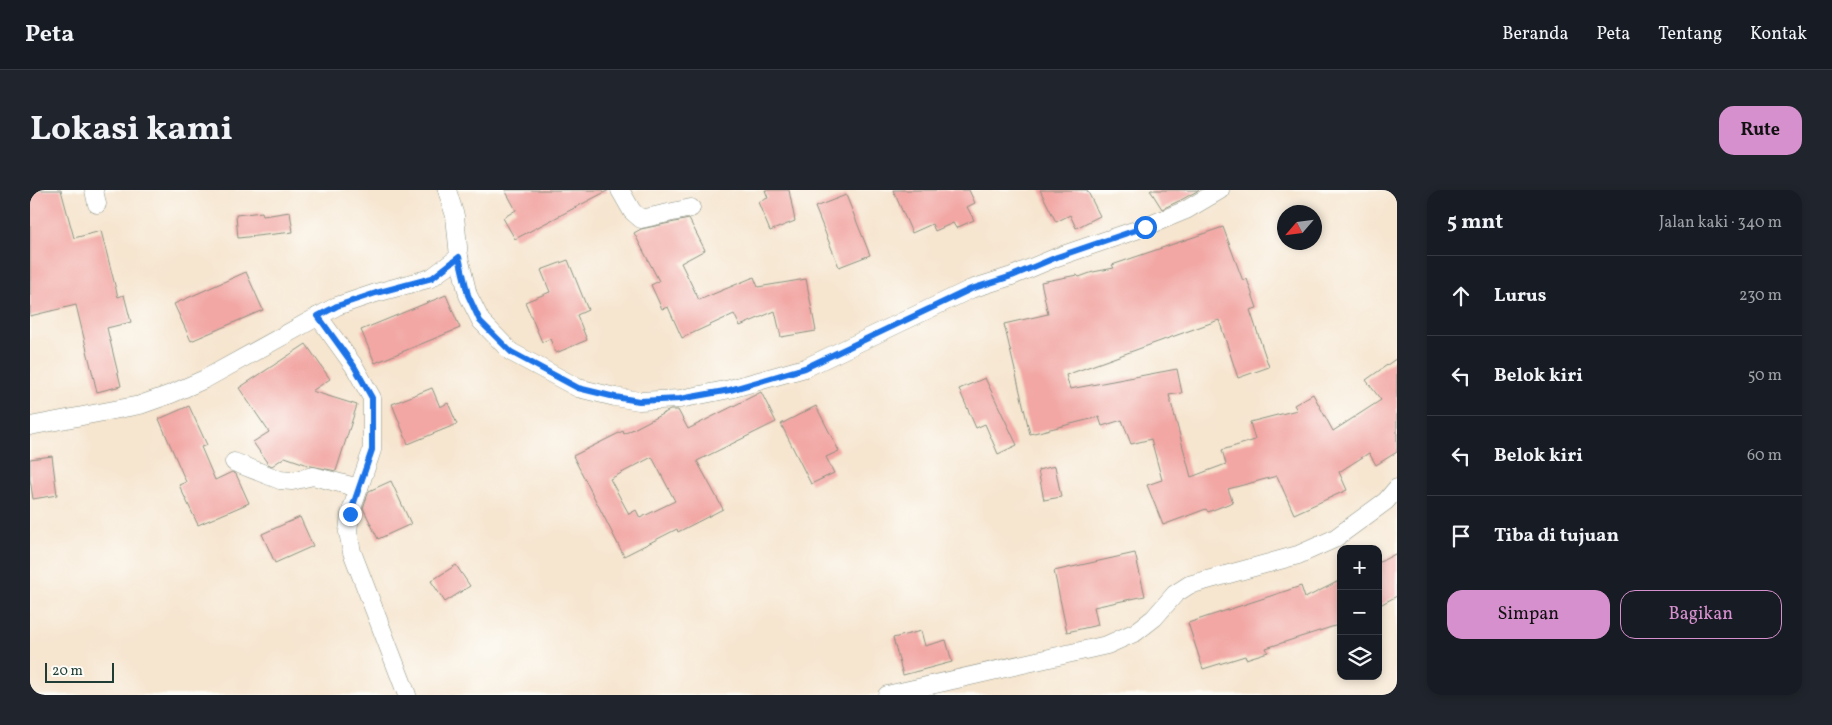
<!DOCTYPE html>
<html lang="id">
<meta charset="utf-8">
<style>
:root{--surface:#171b24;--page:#20242c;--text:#f1f3f6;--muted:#9ea1a6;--line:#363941;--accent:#d690ce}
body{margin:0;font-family:Vollkorn,serif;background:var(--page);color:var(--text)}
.controls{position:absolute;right:15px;bottom:15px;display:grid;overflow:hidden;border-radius:10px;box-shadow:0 2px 8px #0003}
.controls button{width:45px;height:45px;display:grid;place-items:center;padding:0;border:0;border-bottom:1px solid var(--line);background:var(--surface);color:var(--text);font:25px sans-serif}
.compass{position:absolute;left:1247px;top:15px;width:45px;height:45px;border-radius:50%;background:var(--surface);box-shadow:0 2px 8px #0003;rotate:242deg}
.scale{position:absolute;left:15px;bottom:12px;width:69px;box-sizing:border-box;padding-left:5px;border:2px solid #1f3d34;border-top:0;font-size:14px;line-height:18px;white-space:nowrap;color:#1f3d34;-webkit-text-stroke:4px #fdfcf7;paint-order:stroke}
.stop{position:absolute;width:15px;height:15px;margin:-11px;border:4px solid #1a73e8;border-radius:50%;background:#fff}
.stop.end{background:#1a73e8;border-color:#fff;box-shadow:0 1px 5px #0008}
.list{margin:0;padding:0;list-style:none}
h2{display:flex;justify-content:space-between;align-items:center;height:65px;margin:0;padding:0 20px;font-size:21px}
h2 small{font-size:16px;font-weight:400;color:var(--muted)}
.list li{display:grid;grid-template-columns:32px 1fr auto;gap:15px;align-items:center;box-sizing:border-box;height:80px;padding:0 20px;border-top:1px solid var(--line)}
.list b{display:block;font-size:19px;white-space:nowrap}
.list em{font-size:16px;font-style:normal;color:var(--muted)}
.actions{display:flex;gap:10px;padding:15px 20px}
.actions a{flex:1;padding:11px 0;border:1px solid var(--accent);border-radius:15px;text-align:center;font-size:18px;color:var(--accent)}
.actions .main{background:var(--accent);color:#111}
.icon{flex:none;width:28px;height:28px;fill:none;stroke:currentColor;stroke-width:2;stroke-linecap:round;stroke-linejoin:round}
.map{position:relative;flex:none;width:1367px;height:505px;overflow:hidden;border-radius:15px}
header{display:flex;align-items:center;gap:30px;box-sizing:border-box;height:70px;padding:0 25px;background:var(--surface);border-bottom:1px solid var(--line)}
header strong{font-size:24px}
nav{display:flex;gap:28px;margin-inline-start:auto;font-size:18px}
.intro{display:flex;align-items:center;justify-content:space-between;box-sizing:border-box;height:120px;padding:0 30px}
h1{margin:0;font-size:35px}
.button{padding:12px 22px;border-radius:15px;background:var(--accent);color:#111;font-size:18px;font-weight:700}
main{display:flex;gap:30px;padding:0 30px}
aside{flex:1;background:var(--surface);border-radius:15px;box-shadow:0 2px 8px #0003}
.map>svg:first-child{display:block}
.building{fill:#f2a7a4;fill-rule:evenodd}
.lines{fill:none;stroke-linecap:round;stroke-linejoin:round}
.minor-casing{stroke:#8a9182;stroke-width:19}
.minor{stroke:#fff;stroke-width:18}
.route{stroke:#1a73e8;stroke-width:6}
</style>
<header>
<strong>Peta</strong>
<nav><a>Beranda</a><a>Peta</a><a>Tentang</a><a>Kontak</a></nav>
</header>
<div class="intro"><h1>Lokasi kami</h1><a class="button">Rute</a></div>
<main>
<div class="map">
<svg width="1367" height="505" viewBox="0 0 1367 505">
<rect width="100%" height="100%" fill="#fdfcf7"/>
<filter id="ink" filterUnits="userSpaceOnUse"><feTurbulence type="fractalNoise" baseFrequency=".02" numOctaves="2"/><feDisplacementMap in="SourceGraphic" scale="10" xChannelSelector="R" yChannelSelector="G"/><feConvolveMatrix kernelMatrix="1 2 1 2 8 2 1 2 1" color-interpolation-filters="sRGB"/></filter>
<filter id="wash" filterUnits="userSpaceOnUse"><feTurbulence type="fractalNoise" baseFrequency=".0096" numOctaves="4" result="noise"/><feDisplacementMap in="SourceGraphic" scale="20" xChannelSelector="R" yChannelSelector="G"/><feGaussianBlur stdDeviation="1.12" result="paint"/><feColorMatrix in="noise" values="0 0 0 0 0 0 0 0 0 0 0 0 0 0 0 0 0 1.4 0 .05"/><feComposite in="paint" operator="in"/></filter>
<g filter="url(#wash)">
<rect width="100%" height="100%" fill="#f6e5cf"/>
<g id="blocks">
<!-- building -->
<g class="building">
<path d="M0,0H31L44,48L71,41L88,107L94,105L101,132L77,138L91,196L67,202L46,115L0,126Z"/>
<path d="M475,0H579L485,49L473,28L486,20Z"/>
<path d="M735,0H759L765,31L740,41L728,12L738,8Z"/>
<path d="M863,0H939L945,13L937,17L944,30L926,38L923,33L905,41L902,34L882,43Z"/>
<path d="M1010,0H1057L1070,26L1046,38L1040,25L1026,32Z"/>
<path d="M1120,0H1169L1151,10L1132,19Z"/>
<path d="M816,5L840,65L809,77L785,17Z"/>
<path d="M232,22L233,26L260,22L263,42L208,48L206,25Z"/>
<path d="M659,29L675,60L651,73L669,110L724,87L728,97L776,89L786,141L751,147L745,121L710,136L704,124L652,148L638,117L632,119L621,95L629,91L604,43L611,39Z"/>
<path d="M1193,37L1213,91L1217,89L1227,118L1220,120L1239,177L1208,188L1189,130L1036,185L1040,199L1147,179L1152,203L1139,205L1161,287L1196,274L1192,260L1225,250L1220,232L1267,220L1264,215L1283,204L1303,241L1351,210L1336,190L1367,168V262L1346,275L1339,263L1309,282L1317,300L1264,324L1247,286L1198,299L1203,312L1178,322L1176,319L1133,335L1117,295L1132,290L1121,249L1101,254L1092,230L1072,236L1069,227L1000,244L974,134L1018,124L1011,92L1047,85L1049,87L1063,82L1084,78L1082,75Z"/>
<path d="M538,70L558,120L547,125L557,150L526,163L520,149L512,152L495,112L520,102L511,80Z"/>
<path d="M216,82L233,120L161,151L144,114Z"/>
<path d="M416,105L430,138L345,173L331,140Z"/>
<path d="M276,154L300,189L282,201L327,215L306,281L281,276L255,267L242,276L238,274L223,252L239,242L209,198Z"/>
<path d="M955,188L987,255L968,264L955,234L946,238L929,199Z"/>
<path d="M402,198L410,217L418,213L427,234L378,254L362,214Z"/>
<path d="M731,202L746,232L667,271L693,319L648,342L647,339L594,366L543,266L593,241L594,244L640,220H648L658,239ZM622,267L645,311L610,328L606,320L599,324L580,289Z"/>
<path d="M159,216L177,255L171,257L185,290L202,282L206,284L219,313L168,335L149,295L156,292L129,229Z"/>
<path d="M786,216L809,261L796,267L804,283L781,294L751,234Z"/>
<path d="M22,266L27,305L3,309L0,289V269Z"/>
<path d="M1025,276L1031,307L1014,310L1008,280Z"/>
<path d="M361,291L381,334L348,349L333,318L339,301Z"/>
<path d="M270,327L283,356L245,373L232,344Z"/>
<path d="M1105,363L1115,406L1064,417L1068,435L1037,442L1024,381Z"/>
<path d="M1367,363V406L1348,416V373Z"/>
<path d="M426,375L440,396L415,412L401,391Z"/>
<path d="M1311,390V434L1236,458L1238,462L1216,469L1215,466L1173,479L1158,433L1271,396L1275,408Z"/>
<path d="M891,441L895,456L916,450L922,472L873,485L863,448Z"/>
</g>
</g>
</g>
<g filter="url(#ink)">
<use href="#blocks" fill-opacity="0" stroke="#8a9182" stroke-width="1"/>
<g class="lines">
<defs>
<g id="minor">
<path d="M64,0L67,14"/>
<path d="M417,0L425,26L429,67L438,105L451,131L481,162L548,198L585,207L609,211L650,209L700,199L775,178L941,99L982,86L1027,67L1115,37L1156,20L1190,0"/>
<path d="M590,0L602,21L611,29L661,18"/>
<path d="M288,126L324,176L342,208V260L320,324L318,342L322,362L377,505"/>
<path d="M0,236L110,215L141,204L175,189L307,116L346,103L401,88L429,67"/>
<path d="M204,272L250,290L262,291L283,286L329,298"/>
<path d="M857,505L1077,455L1106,442L1124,428L1145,404L1159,395L1268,365L1304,349L1356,311L1367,298"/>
</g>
</defs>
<!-- minor casing -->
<use href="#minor" class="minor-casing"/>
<!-- minor -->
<use href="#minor" class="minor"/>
</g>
</g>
<g class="lines" filter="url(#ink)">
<!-- route -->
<path class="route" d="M320,324L342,260V208L324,176L288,126L307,116L346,103L402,88L429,67L438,105L450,131L481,162L548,198L585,207L609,211L650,209L700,200L775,178L941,99L982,86L1027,67L1115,37"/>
</g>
</svg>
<div class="controls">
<button>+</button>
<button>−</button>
<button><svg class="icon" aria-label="layers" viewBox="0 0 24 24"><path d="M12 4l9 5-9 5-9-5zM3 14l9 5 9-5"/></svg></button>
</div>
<svg class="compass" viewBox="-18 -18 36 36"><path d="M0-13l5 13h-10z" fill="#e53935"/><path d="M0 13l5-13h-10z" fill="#9ea1a6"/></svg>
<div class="scale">20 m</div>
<div class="stop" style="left:1115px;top:37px"></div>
<div class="stop end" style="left:320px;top:324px"></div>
</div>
<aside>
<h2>5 mnt<small>Jalan kaki · 340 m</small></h2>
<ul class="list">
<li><svg class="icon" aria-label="ahead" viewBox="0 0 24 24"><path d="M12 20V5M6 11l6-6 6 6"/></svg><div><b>Lurus</b></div><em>230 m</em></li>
<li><svg class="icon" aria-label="left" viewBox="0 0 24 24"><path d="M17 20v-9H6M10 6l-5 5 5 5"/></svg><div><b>Belok kiri</b></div><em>50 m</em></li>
<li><svg class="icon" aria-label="left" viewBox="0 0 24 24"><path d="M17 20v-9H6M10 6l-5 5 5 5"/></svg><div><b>Belok kiri</b></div><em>60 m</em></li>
<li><svg class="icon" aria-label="arrive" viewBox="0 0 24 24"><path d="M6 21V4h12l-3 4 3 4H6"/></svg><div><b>Tiba di tujuan</b></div></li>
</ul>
<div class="actions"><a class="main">Simpan</a><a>Bagikan</a></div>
</aside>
</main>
